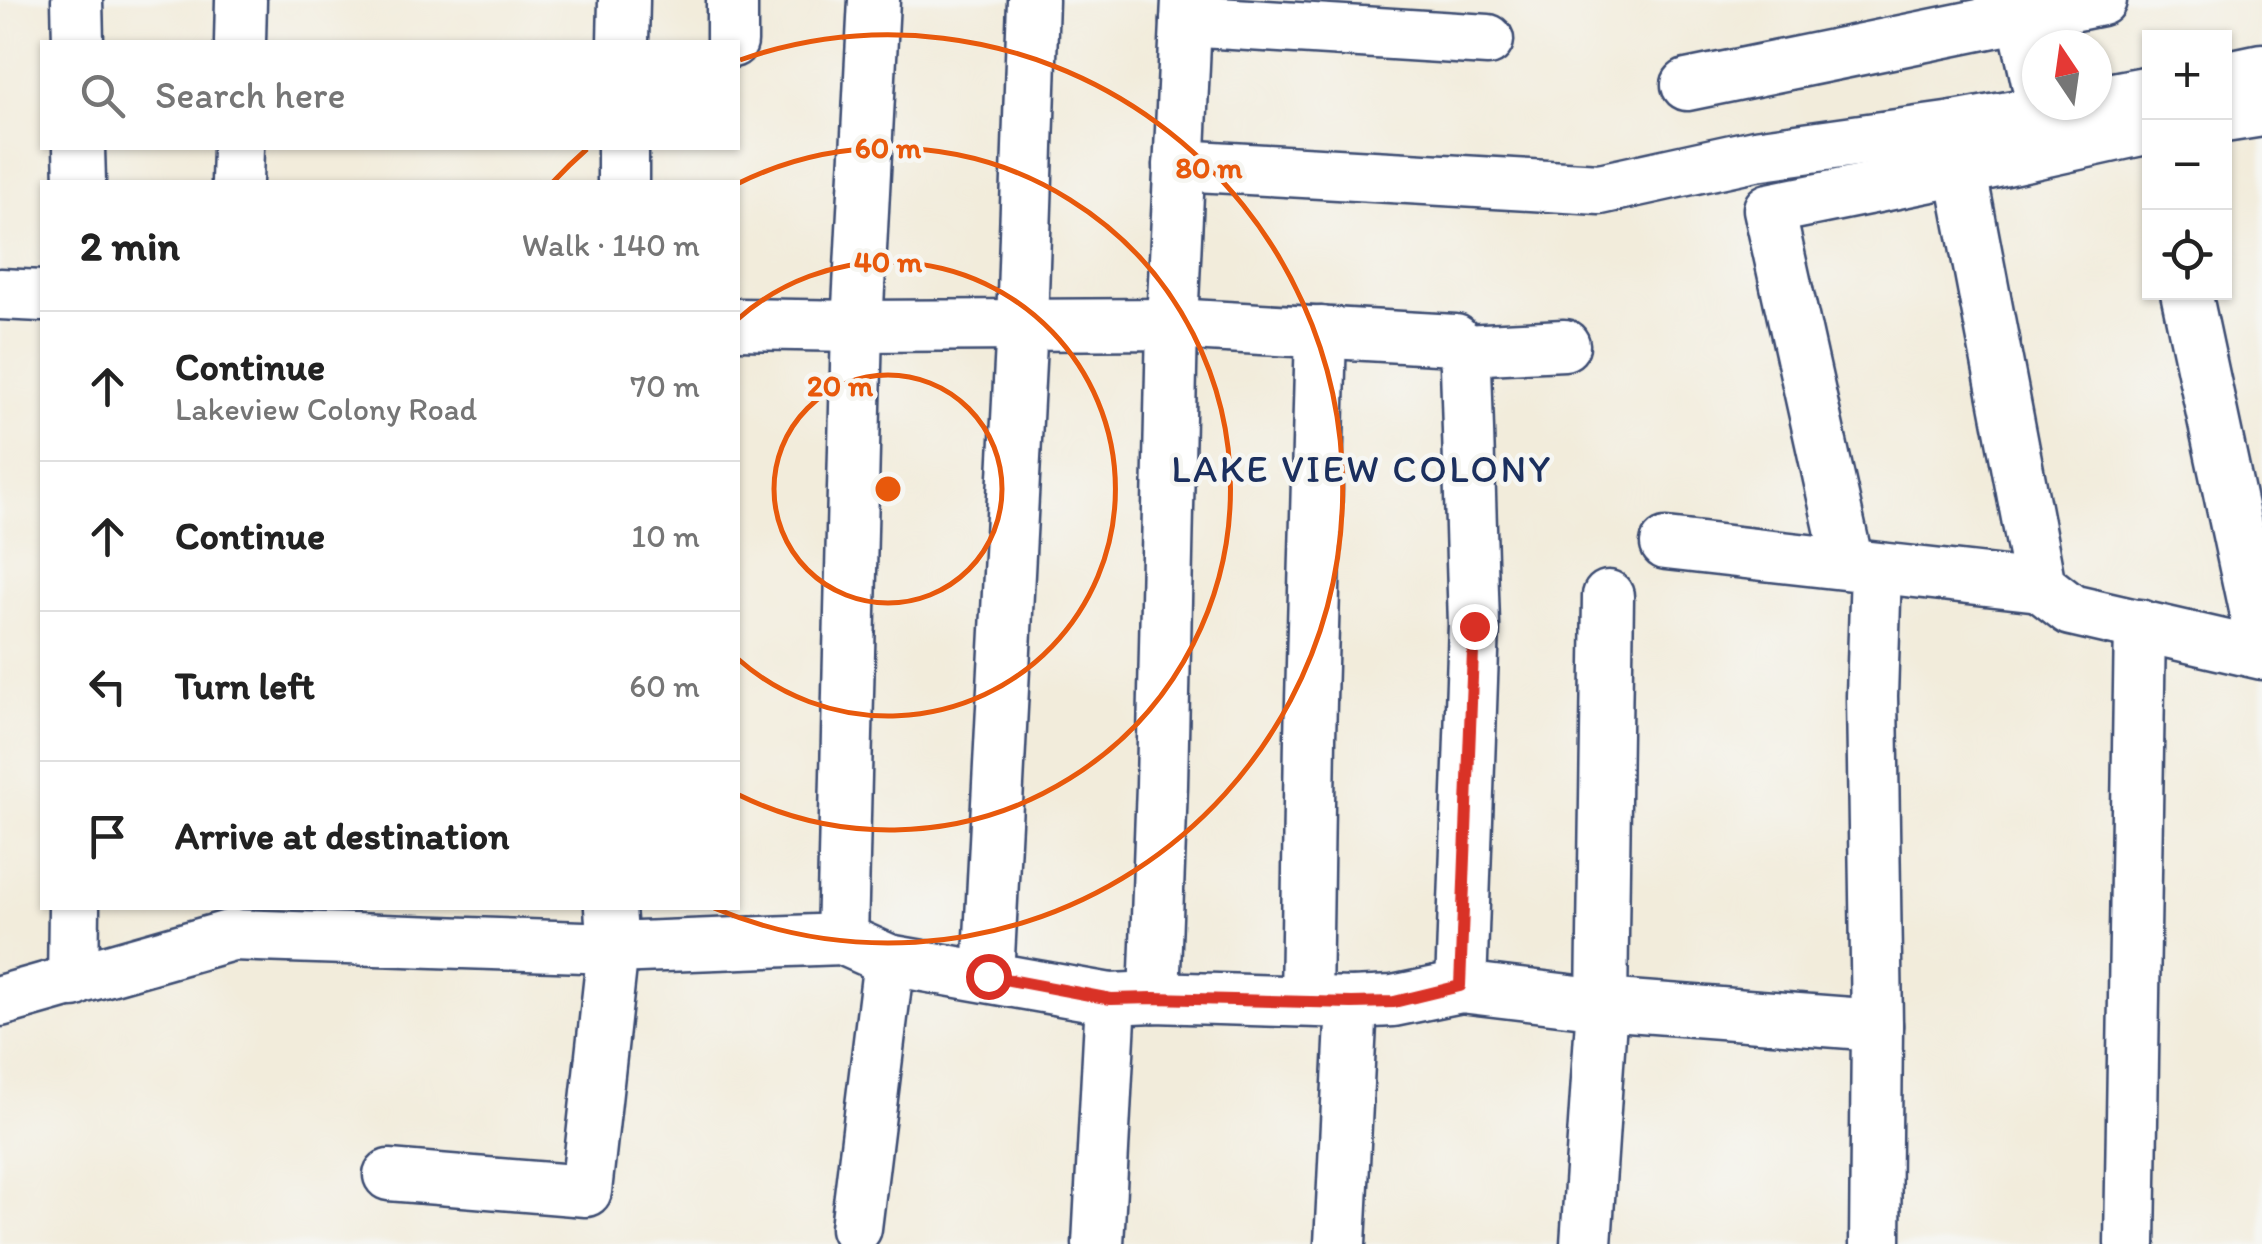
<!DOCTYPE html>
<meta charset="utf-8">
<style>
:root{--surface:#fff;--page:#f2f2f2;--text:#222;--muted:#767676;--line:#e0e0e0}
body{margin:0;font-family:Itim,sans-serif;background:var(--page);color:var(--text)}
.controls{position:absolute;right:30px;top:30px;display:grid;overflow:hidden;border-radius:0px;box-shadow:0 2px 8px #0004}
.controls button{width:90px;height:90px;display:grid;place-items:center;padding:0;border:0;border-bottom:2px solid var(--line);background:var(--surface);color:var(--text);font:50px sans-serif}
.compass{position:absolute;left:2022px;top:30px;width:90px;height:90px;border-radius:50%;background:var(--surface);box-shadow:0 2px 8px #0004;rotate:347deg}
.stop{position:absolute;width:30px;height:30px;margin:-22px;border:8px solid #d93025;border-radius:50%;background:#fff}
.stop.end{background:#d93025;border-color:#fff;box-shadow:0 2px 10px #0008}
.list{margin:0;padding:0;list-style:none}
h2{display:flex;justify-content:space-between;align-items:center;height:130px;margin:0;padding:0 40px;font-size:42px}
h2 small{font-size:32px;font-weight:400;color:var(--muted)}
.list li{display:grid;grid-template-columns:65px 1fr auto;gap:30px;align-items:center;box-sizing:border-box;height:150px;padding:0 40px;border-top:2px solid var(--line)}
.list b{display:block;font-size:38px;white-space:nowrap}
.list p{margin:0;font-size:32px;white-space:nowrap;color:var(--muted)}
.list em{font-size:32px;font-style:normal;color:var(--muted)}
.icon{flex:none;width:55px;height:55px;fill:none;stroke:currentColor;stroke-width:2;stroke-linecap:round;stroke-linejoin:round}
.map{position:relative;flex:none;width:2262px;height:1244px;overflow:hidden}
.search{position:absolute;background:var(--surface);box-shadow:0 2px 8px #0004;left:40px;top:40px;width:700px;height:110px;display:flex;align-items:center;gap:25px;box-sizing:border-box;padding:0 35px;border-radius:0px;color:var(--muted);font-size:38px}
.panel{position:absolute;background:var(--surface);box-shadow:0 2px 8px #0004;left:40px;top:180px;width:700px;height:730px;border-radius:0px}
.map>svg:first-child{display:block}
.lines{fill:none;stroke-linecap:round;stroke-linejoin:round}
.minor-casing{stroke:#3b4b71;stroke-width:55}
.minor{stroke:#fff;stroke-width:50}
.route{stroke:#d93025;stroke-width:12}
.ring{fill:none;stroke:#e8590c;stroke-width:5}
.labels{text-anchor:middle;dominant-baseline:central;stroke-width:9;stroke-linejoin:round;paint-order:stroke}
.neighbourhood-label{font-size:38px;letter-spacing:2.5px;fill:#1b2f5e;stroke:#f6f6f2}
.centre{fill:#e8590c;stroke:#f6f6f2;stroke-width:5}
.ring-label{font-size:30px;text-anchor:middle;font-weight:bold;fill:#e8590c;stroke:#f6f6f2;stroke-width:9;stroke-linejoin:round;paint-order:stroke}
</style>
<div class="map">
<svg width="2262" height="1244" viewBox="0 0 2262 1244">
<rect width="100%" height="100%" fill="#f6f6f2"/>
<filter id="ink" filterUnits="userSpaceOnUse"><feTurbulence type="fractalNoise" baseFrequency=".01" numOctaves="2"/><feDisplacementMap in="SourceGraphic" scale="20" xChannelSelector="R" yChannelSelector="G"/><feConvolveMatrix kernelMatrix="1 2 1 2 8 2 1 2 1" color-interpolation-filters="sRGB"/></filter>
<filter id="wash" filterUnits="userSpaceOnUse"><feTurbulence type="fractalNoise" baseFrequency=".0048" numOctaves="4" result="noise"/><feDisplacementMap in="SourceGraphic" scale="40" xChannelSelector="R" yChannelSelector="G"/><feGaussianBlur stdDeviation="2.25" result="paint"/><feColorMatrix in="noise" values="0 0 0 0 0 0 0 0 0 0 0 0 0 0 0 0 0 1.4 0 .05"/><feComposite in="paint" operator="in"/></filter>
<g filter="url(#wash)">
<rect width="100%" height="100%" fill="#f2ecdb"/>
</g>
<g filter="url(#ink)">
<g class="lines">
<defs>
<g id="minor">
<path d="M77,0L78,42"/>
<path d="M2019,0L2037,82"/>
<path d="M1186,21L1488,40"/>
<path d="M240,42L241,0"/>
<path d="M623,42L624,0"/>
<path d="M732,42V0"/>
<path d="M2224,77L2262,69"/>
<path d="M1687,85L2101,0"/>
<path d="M2097,101L2150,91"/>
<path d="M2224,117L2262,111"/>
<path d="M79,148L80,182"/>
<path d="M1179,165L1600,189L1755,155L1954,127L2074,105"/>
<path d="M237,182L238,148"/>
<path d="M623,182V148"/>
<path d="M2186,292L2262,647"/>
<path d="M0,294L42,296"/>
<path d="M738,324L857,326L1172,324L1455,340L1464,350L1466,366L1474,625L1461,987"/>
<path d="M1464,350L1564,345"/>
<path d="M1666,544L2040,586L1957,151L1954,127"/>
<path d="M1848,564L1769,209L1961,170L2150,128"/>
<path d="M2040,586L2071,610L2262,654"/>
<path d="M842,939L857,326L874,0"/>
<path d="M988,976L1022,324L1033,0"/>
<path d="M73,982L74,908"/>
<path d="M1154,997L1162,785L1172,324L1187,0"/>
<path d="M0,1001L232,935L613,948L842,939L889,960L1111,999L1154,997L1352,1003L1393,1001L1461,987L1602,1004L1877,1025"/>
<path d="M1306,1001L1310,738L1321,332"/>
<path d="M389,1175L586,1191L613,948L610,908"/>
<path d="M856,1228L889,960"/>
<path d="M1098,1244L1111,999"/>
<path d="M1340,1244L1352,1003"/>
<path d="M1586,1244L1602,1004L1608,596"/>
<path d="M1875,1244L1877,1025L1872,696L1876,569"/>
<path d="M2130,1244L2140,625"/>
</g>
</defs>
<!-- minor casing -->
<use href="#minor" class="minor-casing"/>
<!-- minor -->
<use href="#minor" class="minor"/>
</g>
</g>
<g class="lines" filter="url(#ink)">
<!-- route -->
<path class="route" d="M988,976L1111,999L1154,998L1352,1003L1394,1002L1460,986L1474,626"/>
</g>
<!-- distance rings -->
<g class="ring">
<circle cx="888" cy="489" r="114"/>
<path d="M738 319A227 227 0 1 1 738 659"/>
<path d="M739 183A341 341 0 1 1 739 795"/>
<path d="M553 182A454 454 0 0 1 587 149M740 60A454 454 0 1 1 714 908"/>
</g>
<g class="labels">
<!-- neighbourhood labels -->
<g class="neighbourhood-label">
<text x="1362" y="469">LAKE VIEW COLONY</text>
</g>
</g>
<circle cx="888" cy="489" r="15" class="centre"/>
<g class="ring-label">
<text x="888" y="158">60 m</text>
<text x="1209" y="178">80 m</text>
<text x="888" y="272">40 m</text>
<text x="840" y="396">20 m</text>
</g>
</svg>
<div class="controls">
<button>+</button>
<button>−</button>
<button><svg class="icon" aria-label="locate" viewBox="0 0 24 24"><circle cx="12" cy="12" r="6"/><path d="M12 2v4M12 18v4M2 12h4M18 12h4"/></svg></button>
</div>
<svg class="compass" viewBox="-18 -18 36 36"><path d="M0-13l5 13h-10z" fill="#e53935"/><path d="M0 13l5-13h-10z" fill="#767676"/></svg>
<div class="stop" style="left:988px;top:976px"></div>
<div class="stop end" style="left:1474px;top:626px"></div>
<div class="search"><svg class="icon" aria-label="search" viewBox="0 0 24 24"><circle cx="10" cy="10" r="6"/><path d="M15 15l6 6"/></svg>Search here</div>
<section class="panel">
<h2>2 min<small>Walk · 140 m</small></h2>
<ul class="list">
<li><svg class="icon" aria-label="ahead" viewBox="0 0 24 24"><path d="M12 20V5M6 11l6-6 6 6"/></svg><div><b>Continue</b><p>Lakeview Colony Road</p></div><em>70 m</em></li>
<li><svg class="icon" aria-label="ahead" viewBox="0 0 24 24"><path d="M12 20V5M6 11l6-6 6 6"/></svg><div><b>Continue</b></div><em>10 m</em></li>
<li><svg class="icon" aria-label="left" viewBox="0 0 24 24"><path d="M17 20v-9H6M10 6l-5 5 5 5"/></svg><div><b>Turn left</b></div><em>60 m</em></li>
<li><svg class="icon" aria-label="arrive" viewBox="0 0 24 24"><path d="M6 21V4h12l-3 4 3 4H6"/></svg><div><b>Arrive at destination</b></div></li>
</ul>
</section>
</div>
